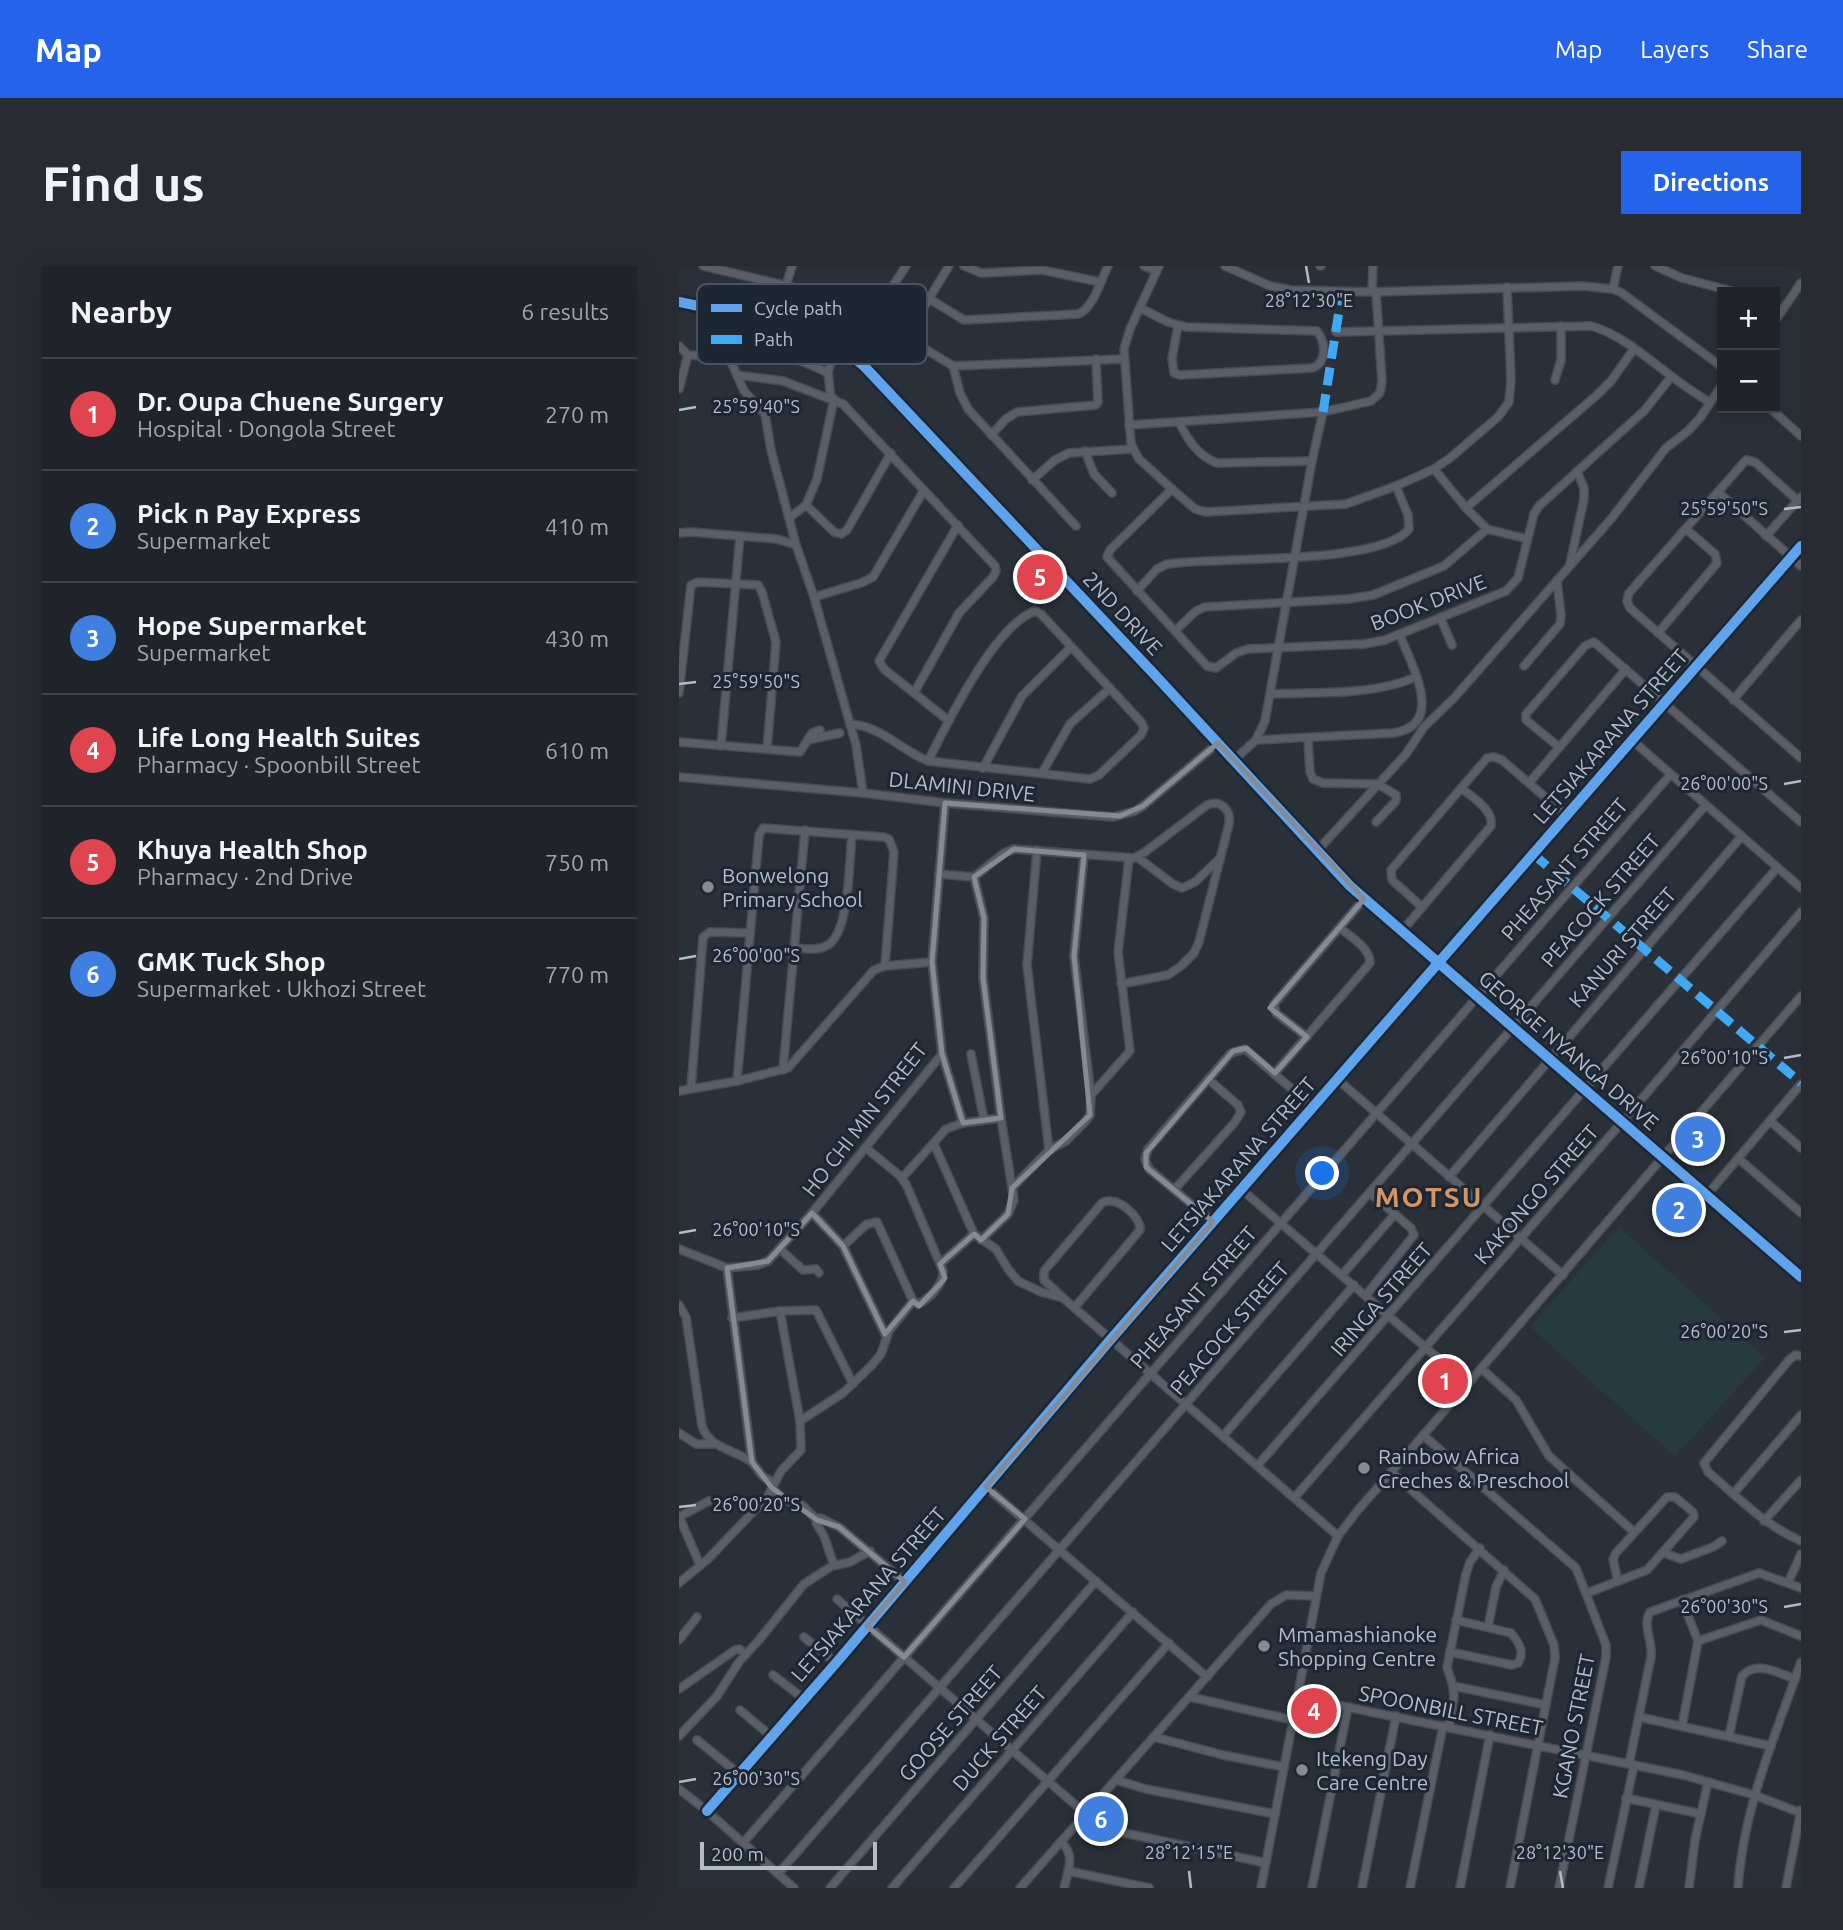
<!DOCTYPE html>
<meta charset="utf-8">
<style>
:root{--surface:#20242a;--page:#282c32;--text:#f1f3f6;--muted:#a2a4a8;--line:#3d4147;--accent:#2563eb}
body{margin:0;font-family:Ubuntu,sans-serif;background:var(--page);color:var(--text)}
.controls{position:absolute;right:21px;top:21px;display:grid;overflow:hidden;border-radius:0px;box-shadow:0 7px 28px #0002}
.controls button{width:63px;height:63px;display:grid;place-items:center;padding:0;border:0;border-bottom:2px solid var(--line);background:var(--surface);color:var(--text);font:35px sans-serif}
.scale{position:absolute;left:21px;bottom:18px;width:177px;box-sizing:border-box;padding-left:7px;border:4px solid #b4bcc9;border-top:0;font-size:19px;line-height:24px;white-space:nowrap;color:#b4bcc9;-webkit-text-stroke:5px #1d2633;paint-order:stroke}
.you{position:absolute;left:644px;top:908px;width:24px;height:24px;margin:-18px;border:5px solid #fff;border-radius:50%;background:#1a73e8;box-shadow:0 0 0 10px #1a73e833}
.badge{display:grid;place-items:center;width:46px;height:46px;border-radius:50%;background:var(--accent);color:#fff;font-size:23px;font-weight:700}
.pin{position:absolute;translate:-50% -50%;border:4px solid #fff;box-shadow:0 2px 7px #0006}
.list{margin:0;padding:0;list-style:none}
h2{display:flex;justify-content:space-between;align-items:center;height:91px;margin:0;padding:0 28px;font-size:30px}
h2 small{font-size:23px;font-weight:400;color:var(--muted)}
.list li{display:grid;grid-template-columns:46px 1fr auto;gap:21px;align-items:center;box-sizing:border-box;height:112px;padding:0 28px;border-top:2px solid var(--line)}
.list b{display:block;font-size:26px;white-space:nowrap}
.list p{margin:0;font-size:23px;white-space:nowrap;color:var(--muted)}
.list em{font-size:23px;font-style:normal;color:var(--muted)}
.map{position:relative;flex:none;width:1122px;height:1622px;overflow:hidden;border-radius:0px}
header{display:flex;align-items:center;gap:42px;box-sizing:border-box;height:98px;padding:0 35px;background:var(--accent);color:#fff}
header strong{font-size:33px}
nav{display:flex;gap:38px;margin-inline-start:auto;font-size:24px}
.intro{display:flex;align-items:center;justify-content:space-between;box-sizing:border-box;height:168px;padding:0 42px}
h1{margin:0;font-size:49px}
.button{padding:18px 32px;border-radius:0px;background:var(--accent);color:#fff;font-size:24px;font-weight:700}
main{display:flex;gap:42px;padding:0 42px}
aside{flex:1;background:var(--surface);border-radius:0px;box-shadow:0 7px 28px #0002}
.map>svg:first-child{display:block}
.green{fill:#273a3e}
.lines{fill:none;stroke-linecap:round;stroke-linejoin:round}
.minor-casing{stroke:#484c53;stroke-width:10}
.minor{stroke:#5a5e66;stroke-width:7}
.quiet{stroke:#3fa9f5;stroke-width:9;stroke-dasharray:18 9;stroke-linecap:butt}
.cycleway-casing{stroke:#1d2633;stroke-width:15}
.cycleway{stroke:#60a3ed;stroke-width:10}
.marked{fill:none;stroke:#848b96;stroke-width:5;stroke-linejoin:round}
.ticks{fill:none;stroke:#b4bcc9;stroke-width:2.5}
.poi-dot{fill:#848b96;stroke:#1d2633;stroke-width:2.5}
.labels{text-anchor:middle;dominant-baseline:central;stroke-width:6;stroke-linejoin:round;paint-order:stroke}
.street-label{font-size:21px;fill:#b4bcc9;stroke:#1d2633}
.poi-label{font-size:21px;fill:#b4bcc9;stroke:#1d2633;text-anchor:start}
.district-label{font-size:28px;font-weight:bold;letter-spacing:2px;fill:#d59563;stroke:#1d2633}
.key{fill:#1d2633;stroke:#4a5360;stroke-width:2}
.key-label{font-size:19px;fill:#b4bcc9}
.ticks-label{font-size:18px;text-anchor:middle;fill:#b4bcc9;stroke:#1d2633;stroke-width:6;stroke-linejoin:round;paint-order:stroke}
</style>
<header>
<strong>Map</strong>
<nav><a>Map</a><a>Layers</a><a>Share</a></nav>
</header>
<div class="intro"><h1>Find us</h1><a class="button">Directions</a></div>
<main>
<aside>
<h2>Nearby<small>6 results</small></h2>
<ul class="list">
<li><span class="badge" style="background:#e0444e">1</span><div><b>Dr. Oupa Chuene Surgery</b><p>Hospital · Dongola Street</p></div><em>270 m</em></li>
<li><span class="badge" style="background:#3f7fe0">2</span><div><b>Pick n Pay Express</b><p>Supermarket</p></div><em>410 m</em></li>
<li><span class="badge" style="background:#3f7fe0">3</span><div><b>Hope Supermarket</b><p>Supermarket</p></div><em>430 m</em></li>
<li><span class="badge" style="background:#e0444e">4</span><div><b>Life Long Health Suites</b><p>Pharmacy · Spoonbill Street</p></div><em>610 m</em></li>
<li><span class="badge" style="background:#e0444e">5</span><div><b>Khuya Health Shop</b><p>Pharmacy · 2nd Drive</p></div><em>750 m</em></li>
<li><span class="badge" style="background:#3f7fe0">6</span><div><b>GMK Tuck Shop</b><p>Supermarket · Ukhozi Street</p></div><em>770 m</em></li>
</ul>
</aside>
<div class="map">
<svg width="1122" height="1622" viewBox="0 0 1122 1622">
<rect width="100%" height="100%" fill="#2a3038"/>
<!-- green -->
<path class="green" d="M940,961L1086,1092L996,1190L851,1061Z"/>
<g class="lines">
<defs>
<g id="minor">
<path d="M24,0L155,31"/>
<path d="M270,0L228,69L230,73L274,100L445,93"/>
<path d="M285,0L302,7L363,4L421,16"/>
<path d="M465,0L478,5"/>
<path d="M480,0L451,63L445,83L452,178L460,193L493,223L516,243L527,246L667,238L717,220L755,203L771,192L819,151L830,136L832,113L828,21"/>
<path d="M546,0L591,20L612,24L693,26L903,20L934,23L943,27L1043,101"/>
<path d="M641,0H642"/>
<path d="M976,0L1003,12L1056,26"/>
<path d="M107,20L113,0"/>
<path d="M934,23L939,0"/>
<path d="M693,26L694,0"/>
<path d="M249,32L285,54L399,48C414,43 422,14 429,0"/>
<path d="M0,36C63,50 133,58 184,99L475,408L671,620L1122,1011"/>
<path d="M28,42L65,125L86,148L92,184L117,279"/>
<path d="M461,42L489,56L507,61L638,65C647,76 648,98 633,102L501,109L495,107L493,93L499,59"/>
<path d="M1096,55L1122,17"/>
<path d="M657,66L912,60C953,71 992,116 1031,136"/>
<path d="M45,79C69,72 127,96 149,107"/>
<path d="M0,80L9,89"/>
<path d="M169,88L227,0"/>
<path d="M9,89L33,90L47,84"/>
<path d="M274,100L281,127L289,143L397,260"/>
<path d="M58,109L104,115L164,138L316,300L317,305L314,311L280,347L235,427"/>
<path d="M876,114L882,94V60"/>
<path d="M0,123L9,89"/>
<path d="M152,132L149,107L156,79"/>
<path d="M155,133L138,213L127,239L155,266L162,268L168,264L212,187"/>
<path d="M1091,142L1122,170"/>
<path d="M500,156C509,174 519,190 538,197L633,195"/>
<path d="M450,159L644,146L692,135L701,127L703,115L697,26"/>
<path d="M312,169L327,153L338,146L417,139L419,136L417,93"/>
<path d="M406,185L415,208L433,227"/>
<path d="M755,203L787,242L808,263L848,273"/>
<path d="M353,214L376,194L390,187L453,183"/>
<path d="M493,223L431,284L428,291L528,400L537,402L557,387L569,383L685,378L706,374L827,325L839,312L855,248L860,240L965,145L992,111"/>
<path d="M1039,226L1122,300"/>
<path d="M1119,235L1076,196L1067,194L950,327L948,335L951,342L1122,492"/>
<path d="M787,242L918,129L932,115L955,83"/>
<path d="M110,252L127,239"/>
<path d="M0,267L12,266L98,273L117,279L135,331L177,479L184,527"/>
<path d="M1087,270L1122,231"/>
<path d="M891,298L905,233V222L898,205"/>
<path d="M458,325L478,303L488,298C539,290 700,300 730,263L729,249L717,220"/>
<path d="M135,331L182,317L194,311L245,224"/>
<path d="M762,353L773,379"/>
<path d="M496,365L517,345L526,341L669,333L694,329L765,300L808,263"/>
<path d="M979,367L1038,297L1036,288L1007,263"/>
<path d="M845,400L881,358L882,349L878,314"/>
<path d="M0,427L12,319L19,316L79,319L83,326L97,376L88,483"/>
<path d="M592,428C639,426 693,430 737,411"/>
<path d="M1054,434L1122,354"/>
<path d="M270,455L205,403L200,395L279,259"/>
<path d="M171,458C202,460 222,484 249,495L411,513L420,509L462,469L465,462L462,456L362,348L356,345C315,360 269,456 249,495"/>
<path d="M629,472L631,506L634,513L644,517L699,518L717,529V535L697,556"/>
<path d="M129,474L161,467"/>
<path d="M577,474L714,467C768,459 732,399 721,369"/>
<path d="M954,475L1122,622"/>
<path d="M0,476L121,486L133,467L141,464"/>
<path d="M42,480L61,270"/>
<path d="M880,481L847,454V448L906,380L915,376L1122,556"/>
<path d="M555,494L577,474L586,455L633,195L644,146"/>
<path d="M304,502L343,430L392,381"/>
<path d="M363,507L391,458L431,422"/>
<path d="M0,511L184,527L266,537L434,551L456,545L464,540L539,477"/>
<path d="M850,517L947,403"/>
<path d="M266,537L253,696L263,788L284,857"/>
<path d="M358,584L348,699L370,884"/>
<path d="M638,585L727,488L745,461L775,432L932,253L987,182L1009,165L1021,152L1043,119"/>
<path d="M458,591L494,618L503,622L516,616L541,592"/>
<path d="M260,608L295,611L325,587L335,583L455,592L466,586L528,539C542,533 552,544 550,558L520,676L515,687L502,700L489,709L442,718"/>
<path d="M295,611L305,652L304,712L322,852L335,934L329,948L302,974"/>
<path d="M743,641L713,614L712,604L808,492L815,491L823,494L888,550"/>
<path d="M723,665L812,560C815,544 793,531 782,522"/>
<path d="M117,682C128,683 139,685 149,679C171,665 170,594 173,569"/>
<path d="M628,771L597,747L595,738L685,633"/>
<path d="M292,788L305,854"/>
<path d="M104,804L126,564"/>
<path d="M596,807L691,697C691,682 672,671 661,662"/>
<path d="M658,813L884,1009"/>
<path d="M58,815L80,569L84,562L204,571L210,573L215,586L206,700"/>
<path d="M12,823L24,671L31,666L71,667"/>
<path d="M0,825L58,815L109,802L195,704L206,700L253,696"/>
<path d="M412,829L451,785L439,686L450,593"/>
<path d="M1091,855L1122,882"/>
<path d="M255,878L295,968L317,983L329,1003L339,1015L362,1026L380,1031"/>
<path d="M187,882L220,909L227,918L264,1005C265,1018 250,1033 239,1038L234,1035"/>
<path d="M1059,892L1122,947"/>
<path d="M770,911L1062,571"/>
<path d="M223,912L267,863L284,857L322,852"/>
<path d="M333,922L370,884L387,875L406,856L411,849L412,829L395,690L405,589"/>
<path d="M496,923L556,856L562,846L559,839L529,813"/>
<path d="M563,924L789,1118"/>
<path d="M1028,929L1122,818"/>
<path d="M133,947L164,980L207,1070"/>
<path d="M534,956L470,903L466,893L469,883L552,787L566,783L634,841"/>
<path d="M164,980L188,958L198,956L234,1035"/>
<path d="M0,983L48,1002L79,999L89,995L133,947L263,788"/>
<path d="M102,984L124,1004L137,1003L140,1007"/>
<path d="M261,998L295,968"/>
<path d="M48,1002L73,1196"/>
<path d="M663,1009L716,948"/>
<path d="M687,1029L735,969L732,962L692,928"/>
<path d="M0,1039L7,1051L23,1160C30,1182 54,1183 71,1195C81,1202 77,1209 94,1216"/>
<path d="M396,1041L461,964C462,950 436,928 423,937L365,1005V1014L384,1032L659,1270"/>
<path d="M53,1052L101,1045L137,1044L174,1118"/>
<path d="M1122,1090L1116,1089L1110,1094L1025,1197L1029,1206C1059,1231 1085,1259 1122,1275"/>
<path d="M803,1103L837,1134L870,1190L955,1266"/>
<path d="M121,1155L164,1127L193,1099L202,1088L210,1065L234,1035"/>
<path d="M0,1167L17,1178H37"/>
<path d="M744,1169L897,1302L927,1379V1391L880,1622"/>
<path d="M544,1170L675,1019"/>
<path d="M579,1199L1098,602"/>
<path d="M712,1206L856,1333L875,1379L876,1392L831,1622"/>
<path d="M307,1221L528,1411"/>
<path d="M93,1222L104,1234L123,1239L138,1254"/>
<path d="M1055,1227L1122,1149"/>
<path d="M616,1231L943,856L1122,646"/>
<path d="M0,1250L21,1299"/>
<path d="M0,1251L30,1235"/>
<path d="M1085,1255L1122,1214"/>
<path d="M801,1282L791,1296L787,1308L768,1401L774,1420L867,1439"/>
<path d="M985,1287L1002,1293L1034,1281L1043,1275"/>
<path d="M155,1299L145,1270L137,1257L141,1252L160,1261L226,1316"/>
<path d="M0,1317L29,1293L89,1230L102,1205L122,1184L121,1155L101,1045"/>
<path d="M1109,1317L1122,1288"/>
<path d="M908,1327L968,1304L1015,1251L1014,1246L996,1231H988L936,1288L934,1294L939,1315"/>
<path d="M158,1333L407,1548"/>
<path d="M1003,1334L1019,1375L1003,1460"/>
<path d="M809,1361L817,1321L825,1304"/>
<path d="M125,1371L157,1397"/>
<path d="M0,1374L18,1351"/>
<path d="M1019,1375L1082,1354L1122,1370"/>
<path d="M771,1386L833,1399L839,1397C846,1386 840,1376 832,1367L777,1354"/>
<path d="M94,1409L125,1433"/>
<path d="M0,1423L56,1384L60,1383L67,1388"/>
<path d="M511,1431L614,1454"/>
<path d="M618,1431L1004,1509L1075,1529L1122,1547"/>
<path d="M61,1444L93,1471"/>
<path d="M960,1451L1092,1480"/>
<path d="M770,1461L775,1431L774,1420"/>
<path d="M0,1470L38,1430L60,1396L80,1374L125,1318L153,1300L171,1296L191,1285"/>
<path d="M1050,1470L1063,1410C1078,1394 1099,1407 1116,1413"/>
<path d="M475,1471L544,1489L605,1501"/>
<path d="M18,1474L60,1508"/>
<path d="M950,1498L972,1391C974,1375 963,1359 971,1346L1080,1307L1122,1322"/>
<path d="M437,1514L467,1523L596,1548"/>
<path d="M0,1523L28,1545L115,1622"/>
<path d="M947,1532L1022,1548"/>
<path d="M28,1545L157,1397L432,1073L1122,280"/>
<path d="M402,1554L422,1562L587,1597"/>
<path d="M382,1576C397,1589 389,1605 385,1622"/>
<path d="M64,1577L991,509"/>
<path d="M389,1605L470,1622"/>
<path d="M99,1608L1026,540"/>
<path d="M151,1622L417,1315"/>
<path d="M213,1622L454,1346"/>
<path d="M275,1622L490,1377"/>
<path d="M341,1622L592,1338L607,1329L637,1330"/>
<path d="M582,1622L642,1307L659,1270L679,1244C828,1074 975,901 1122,730"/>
<path d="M633,1622L669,1441"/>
<path d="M683,1622L717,1450"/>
<path d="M731,1622L764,1460"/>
<path d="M781,1622L811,1469"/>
<path d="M929,1622L955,1499"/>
<path d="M960,1622L977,1539"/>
<path d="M1010,1622L1016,1574L1029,1516"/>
<path d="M1059,1622C1064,1543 1096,1470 1122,1396"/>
<path d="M1107,1622L1122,1544"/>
</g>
</defs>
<!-- minor casing -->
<use href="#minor" class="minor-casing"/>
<!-- minor -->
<use href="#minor" class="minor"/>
<!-- quiet -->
<g class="quiet">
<path d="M644,146L663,26"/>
<path d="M854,588L1122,817"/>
</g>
<defs>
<g id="cycleway">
<path d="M0,36C63,50 133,58 184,99L475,408L671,620L1122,1011"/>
<path d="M28,1545L157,1397L432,1073L1122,280"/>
</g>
</defs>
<!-- cycleway casing -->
<use href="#cycleway" class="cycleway-casing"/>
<!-- cycleway -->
<use href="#cycleway" class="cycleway"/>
</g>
<!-- marked area -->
<path class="marked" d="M539,477L685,633L591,742L628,771L596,807L567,782L554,785L467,887V901L534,956L307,1221L346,1253L225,1391L188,1360L226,1316L160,1261L138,1254L93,1222L73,1196L48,1002L89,995L133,947L164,980L206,1068L234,1035L240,1040L261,1018L266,1012L261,998L295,968L302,974L329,948L333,922L411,849L395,690L405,589L335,583L295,611L305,652L304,712L322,852L284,857L263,788L253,696L266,537L441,550L464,540Z"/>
<!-- ticks -->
<path class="ticks" d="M627,0L630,17M0,144L17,141M1105,243L1122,241M0,418L17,416M1105,518L1122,515M0,693L17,690M1105,792L1122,789M0,967L17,964M1105,1066L1122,1064M0,1241L17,1239M1105,1341L1122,1338M0,1516L17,1513M510,1605L512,1622M881,1605L884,1622"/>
<!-- markers -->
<g class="poi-dot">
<circle cx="29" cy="621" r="7"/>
<circle cx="685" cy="1202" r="7"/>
<circle cx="585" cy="1380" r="7"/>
<circle cx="623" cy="1504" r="7"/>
</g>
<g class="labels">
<!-- street labels -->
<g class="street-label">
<text transform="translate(749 336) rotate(-21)">BOOK DRIVE</text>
<text transform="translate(444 347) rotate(47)">2ND DRIVE</text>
<text transform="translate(931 470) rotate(-49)">LETSIAKARANA STREET</text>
<text transform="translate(283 520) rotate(6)">DLAMINI DRIVE</text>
<text transform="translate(885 603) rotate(-49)">PHEASANT STREET</text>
<text transform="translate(921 634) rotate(-49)">PEACOCK STREET</text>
<text transform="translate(943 681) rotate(-49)">KANURI STREET</text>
<text transform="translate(890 784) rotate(41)">GEORGE NYANGA DRIVE</text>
<text transform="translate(185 853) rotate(-52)">HO CHI MIN STREET</text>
<text transform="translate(559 898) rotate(-49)">LETSIAKARANA STREET</text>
<text transform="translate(857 928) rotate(-49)">KAKONGO STREET</text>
<text transform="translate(514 1031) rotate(-49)">PHEASANT STREET</text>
<text transform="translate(702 1033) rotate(-49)">IRINGA STREET</text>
<text transform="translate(550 1062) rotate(-49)">PEACOCK STREET</text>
<text transform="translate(189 1328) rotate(-49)">LETSIAKARANA STREET</text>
<text transform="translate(772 1444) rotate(11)">SPOONBILL STREET</text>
<text transform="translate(271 1457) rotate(-49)">GOOSE STREET</text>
<text transform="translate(894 1460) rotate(-79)">KGANO STREET</text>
<text transform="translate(320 1472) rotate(-49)">DUCK STREET</text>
</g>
<!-- poi labels -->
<g class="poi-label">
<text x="43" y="609">Bonwelong<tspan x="43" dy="24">Primary School</tspan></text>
<text x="699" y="1190">Rainbow Africa<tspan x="699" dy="24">Creches &amp; Preschool</tspan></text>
<text x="599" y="1368">Mmamashianoke<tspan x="599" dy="24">Shopping Centre</tspan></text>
<text x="637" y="1492">Itekeng Day<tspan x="637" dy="24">Care Centre</tspan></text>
</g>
<!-- district labels -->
<g class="district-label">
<text x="750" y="930">MOTSU</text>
</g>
</g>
<!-- legend -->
<rect x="18" y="18" width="230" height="80" rx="10" class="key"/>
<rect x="32" y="38" width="31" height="8" fill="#60a3ed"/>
<rect x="32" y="69" width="31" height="9" fill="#3fa9f5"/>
<g class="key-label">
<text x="75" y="49">Cycle path</text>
<text x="75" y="80">Path</text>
</g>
<g class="ticks-label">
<text x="630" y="41">28°12'30"E</text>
<text x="77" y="147">25°59'40"S</text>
<text x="1045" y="249">25°59'50"S</text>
<text x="77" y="422">25°59'50"S</text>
<text x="1045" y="524">26°00'00"S</text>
<text x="77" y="696">26°00'00"S</text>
<text x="1045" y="798">26°00'10"S</text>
<text x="77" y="970">26°00'10"S</text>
<text x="1045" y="1072">26°00'20"S</text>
<text x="77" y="1245">26°00'20"S</text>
<text x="1045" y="1347">26°00'30"S</text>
<text x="77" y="1519">26°00'30"S</text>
<text x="510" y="1593">28°12'15"E</text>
<text x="881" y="1593">28°12'30"E</text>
</g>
</svg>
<div class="controls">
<button>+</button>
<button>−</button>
</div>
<div class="scale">200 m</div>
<div class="you"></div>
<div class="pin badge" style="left:766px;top:1115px;background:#e0444e">1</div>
<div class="pin badge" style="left:1000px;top:944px;background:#3f7fe0">2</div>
<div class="pin badge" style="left:1019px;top:873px;background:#3f7fe0">3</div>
<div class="pin badge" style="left:635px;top:1445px;background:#e0444e">4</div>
<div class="pin badge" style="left:361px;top:311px;background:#e0444e">5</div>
<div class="pin badge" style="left:422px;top:1553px;background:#3f7fe0">6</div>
</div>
</main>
